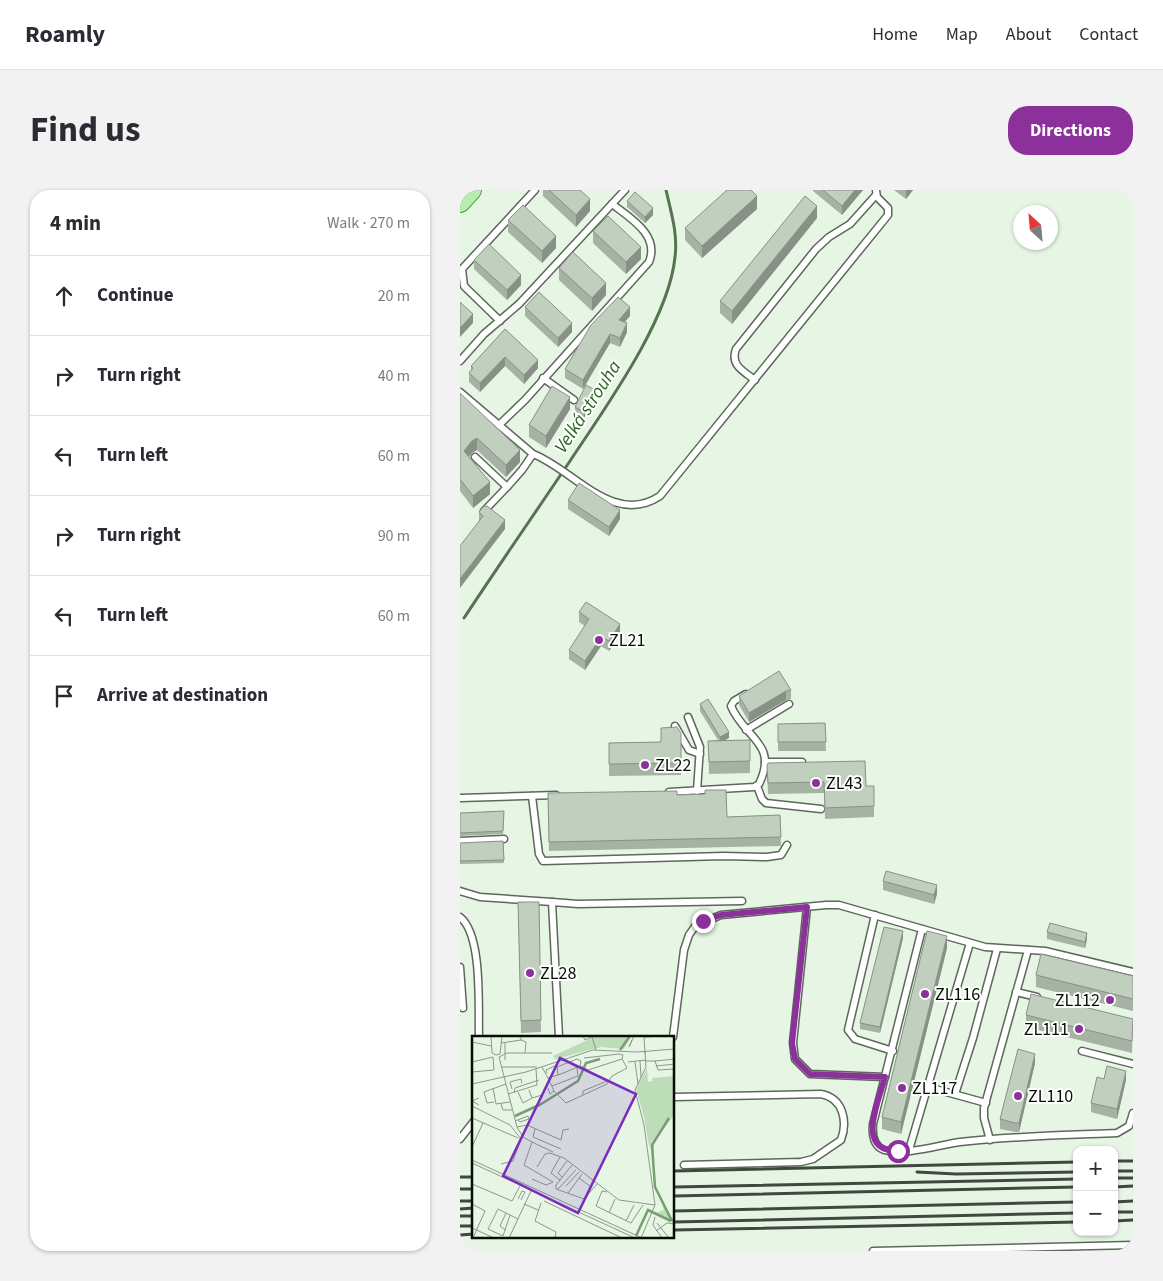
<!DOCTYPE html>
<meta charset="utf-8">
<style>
:root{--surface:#fff;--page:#f2f2f3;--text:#2b2b33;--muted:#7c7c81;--line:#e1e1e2;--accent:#8c309b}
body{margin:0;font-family:"Source Sans 3",sans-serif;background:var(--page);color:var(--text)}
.controls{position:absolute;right:15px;bottom:15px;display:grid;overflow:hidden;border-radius:10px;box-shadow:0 1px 4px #0004}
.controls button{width:45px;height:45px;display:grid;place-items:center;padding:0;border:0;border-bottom:1px solid var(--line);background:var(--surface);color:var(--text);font:25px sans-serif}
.compass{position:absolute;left:553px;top:15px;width:45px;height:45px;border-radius:50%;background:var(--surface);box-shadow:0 1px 4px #0004;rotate:334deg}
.stop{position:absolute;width:15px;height:15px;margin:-11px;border:4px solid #8c309b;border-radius:50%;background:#fff}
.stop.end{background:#8c309b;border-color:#fff;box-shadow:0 1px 5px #0008}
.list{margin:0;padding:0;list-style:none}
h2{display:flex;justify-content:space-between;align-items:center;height:65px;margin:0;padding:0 20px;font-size:21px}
h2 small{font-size:16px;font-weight:400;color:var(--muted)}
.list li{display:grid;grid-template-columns:32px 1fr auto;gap:15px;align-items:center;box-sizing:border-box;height:80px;padding:0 20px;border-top:1px solid var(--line)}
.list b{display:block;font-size:19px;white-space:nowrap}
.list em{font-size:16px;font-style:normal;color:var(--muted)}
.icon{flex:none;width:28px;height:28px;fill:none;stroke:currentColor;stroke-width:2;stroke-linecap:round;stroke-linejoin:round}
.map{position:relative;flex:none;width:673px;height:1061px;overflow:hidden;border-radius:20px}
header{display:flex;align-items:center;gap:30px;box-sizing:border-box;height:70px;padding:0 25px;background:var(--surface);border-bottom:1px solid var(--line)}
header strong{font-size:24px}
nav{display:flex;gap:28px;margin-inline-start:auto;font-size:18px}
.intro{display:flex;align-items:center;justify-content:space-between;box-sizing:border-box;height:120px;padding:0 30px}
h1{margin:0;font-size:35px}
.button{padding:12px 22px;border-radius:20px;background:var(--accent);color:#fff;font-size:18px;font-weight:700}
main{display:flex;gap:30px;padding:0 30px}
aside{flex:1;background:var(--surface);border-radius:20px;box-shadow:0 1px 4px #0004}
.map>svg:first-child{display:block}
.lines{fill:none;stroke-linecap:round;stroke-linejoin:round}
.stream{stroke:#567352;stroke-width:3}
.lane-casing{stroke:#5c695a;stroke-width:9}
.primary-casing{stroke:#5b9752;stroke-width:22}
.lane{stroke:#fff;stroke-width:6}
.primary{stroke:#b7eeaf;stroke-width:20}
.rail{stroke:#414840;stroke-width:3}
.wall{fill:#a6b2a4}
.shaded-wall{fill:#879186}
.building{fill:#c1cfbf;stroke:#879186}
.route{stroke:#8c309b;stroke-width:6}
.poi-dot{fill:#8c309b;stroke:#fcfffb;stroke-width:2}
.labels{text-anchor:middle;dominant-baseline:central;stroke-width:4;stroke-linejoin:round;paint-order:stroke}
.poi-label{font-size:18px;fill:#080d08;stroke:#fcfffb;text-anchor:start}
.water-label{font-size:19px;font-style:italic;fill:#2b6224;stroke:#fcfffb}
.inset-river{fill:none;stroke:#779f71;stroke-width:2.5}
.inset-road{fill:none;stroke:#8d988c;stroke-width:1}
.view{fill:#7b2cbf;fill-opacity:0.15;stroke:#7b2cbf;stroke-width:2.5}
.inset-edge{fill:none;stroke:#080d08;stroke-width:2.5}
</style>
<header>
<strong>Roamly</strong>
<nav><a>Home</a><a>Map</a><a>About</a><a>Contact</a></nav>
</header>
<div class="intro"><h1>Find us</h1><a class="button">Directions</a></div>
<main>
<aside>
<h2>4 min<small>Walk · 270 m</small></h2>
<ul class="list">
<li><svg class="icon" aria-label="ahead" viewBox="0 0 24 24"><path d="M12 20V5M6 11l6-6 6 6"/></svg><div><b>Continue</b></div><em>20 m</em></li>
<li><svg class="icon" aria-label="right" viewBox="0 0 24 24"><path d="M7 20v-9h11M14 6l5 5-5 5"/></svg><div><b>Turn right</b></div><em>40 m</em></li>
<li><svg class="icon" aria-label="left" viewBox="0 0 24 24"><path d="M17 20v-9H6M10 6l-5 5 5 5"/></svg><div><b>Turn left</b></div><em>60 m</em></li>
<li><svg class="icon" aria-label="right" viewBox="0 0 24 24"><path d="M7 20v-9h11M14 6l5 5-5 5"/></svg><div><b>Turn right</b></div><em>90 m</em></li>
<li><svg class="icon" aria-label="left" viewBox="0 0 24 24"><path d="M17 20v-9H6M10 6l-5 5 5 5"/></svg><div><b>Turn left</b></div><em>60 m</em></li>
<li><svg class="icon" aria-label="arrive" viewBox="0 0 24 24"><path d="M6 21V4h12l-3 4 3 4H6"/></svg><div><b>Arrive at destination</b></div></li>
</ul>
</aside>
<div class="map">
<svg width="673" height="1061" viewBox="0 0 673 1061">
<rect width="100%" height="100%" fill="#e6f5e4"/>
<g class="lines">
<!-- stream -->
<path class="stream" d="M4,428C39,375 75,323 110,271C145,218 209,130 215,67C218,44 211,22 206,0"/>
<defs>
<g id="lane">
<path d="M40,131L4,96L2,79L75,0"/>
<path d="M0,171L24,144L59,114L165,0"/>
<path d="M83,188L114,210"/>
<path d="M295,190C283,181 270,175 276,159L356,59L369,47L390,34L416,5"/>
<path d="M0,202L73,264L62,280L47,297L15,267"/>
<path d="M39,235L65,210L189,72C200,45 170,28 152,14"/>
<path d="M73,264C113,279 153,337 200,306L428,25V18L417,7L416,0"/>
<path d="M24,321L47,297"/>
<path d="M228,527L240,557L237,601"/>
<path d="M215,536L229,560L240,564"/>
<path d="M286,540L329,514"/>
<path d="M305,572H342"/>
<path d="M297,596L302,609L306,613L361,619"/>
<path d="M209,602L294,597L299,594C319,553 284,548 271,516L274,511L286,504"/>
<path d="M72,606L79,664L83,671L264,666L307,667L321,665L327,655"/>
<path d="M0,608L96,605"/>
<path d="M0,651L44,649"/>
<path d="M0,701L20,707L92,712L99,847"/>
<path d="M92,712L118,714L282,711"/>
<path d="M347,717L333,853L335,869L350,884L425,887"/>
<path d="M415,725L388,840L395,849L433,861"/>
<path d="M0,727C23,745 18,818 19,847"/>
<path d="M462,739L413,934C412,945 413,956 424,960C444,966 479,955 500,952C552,946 605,945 657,943L669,936L673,923"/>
<path d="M0,777L3,818"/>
<path d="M556,802L577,807"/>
<path d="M213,847L224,760L229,745L236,735L261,725L366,715H379L525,757L585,761L673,782"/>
<path d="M622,861L673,874"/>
<path d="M468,897L526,913"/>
<path d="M495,904L513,848L537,759"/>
<path d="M214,907L361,904C383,908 388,931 381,950L353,969L341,972L224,975"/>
<path d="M0,949L14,931"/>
<path d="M530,950L524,928V918L568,760"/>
<path d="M449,960L510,753"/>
<path d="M413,1061L673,1055"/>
</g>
<path id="primary" d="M0,12L11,0"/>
</defs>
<!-- lane casing -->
<use href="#lane" class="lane-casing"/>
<!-- primary casing -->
<use href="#primary" class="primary-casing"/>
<!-- lane -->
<use href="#lane" class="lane"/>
<!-- primary -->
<use href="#primary" class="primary"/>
<!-- rail -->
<g class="rail">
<path d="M654,971H673"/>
<path d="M214,981L617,972"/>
<path d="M654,981H673"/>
<path d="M457,982L496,984L617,982"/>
<path d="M0,987H14"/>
<path d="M654,988H673"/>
<path d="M214,997L617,989"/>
<path d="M654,997L673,996"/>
<path d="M0,999H14"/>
<path d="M214,1006L617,997"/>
<path d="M0,1011H14"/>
<path d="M654,1012L673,1011"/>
<path d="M0,1019L14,1018"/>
<path d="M214,1021L617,1012"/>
<path d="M654,1022H673"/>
<path d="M0,1026H14"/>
<path d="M654,1031L673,1030"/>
<path d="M214,1032L617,1023"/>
<path d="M0,1036H14"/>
<path d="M214,1040L617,1032"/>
<path d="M0,1045L14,1044"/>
</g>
</g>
<!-- wall -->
<g class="wall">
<path d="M83,0H120L130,21L116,37L83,6Z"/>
<path d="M353,0H403L382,25L353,1Z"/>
<path d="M434,0H453L446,9Z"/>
<path d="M167,11L193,25L185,33L167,17Z"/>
<path d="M297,19L242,68L225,50V38Z"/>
<path d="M357,28L272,134L260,123V111Z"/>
<path d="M48,30L96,58L82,73L48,42Z"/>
<path d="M133,41L181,69L166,84L133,53Z"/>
<path d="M14,70L61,95L47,110L14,79Z"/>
<path d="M99,78L146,105L132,121L99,90Z"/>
<path d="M65,117L112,142L98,157L65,126Z"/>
<path d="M170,126L164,132L167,142L160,157L150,153L123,199L105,188V179Z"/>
<path d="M45,139L78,178L64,194L45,176L20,202L9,192V183L11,180V176Z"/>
<path d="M0,203L60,272L46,287L17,260L12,263L9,267L30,304L13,318L0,301Z"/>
<path d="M135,206L124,228L115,224V217Z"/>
<path d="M110,219L86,258L69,247V235Z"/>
<path d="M108,310L160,329L149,346L108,319Z"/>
<path d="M19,322L45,339L19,331Z"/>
<path d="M119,422L160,443L149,461L141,456L125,480L109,469V460L125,436L119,432Z"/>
<path d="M331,500V509L326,510L289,532L279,515V506Z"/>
<path d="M240,514L269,548L265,550H290V583L249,584L248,551L258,550L240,521Z"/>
<path d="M365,533L366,561H318V534Z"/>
<path d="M221,543V585L149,586V553L201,552Z"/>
<path d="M307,576L406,596H414V627L365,629L364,603L308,604Z"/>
<path d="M88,603L217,605L267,627L320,625L321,656L89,661Z"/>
<path d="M44,621L43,644L0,646V623Z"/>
<path d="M43,651L44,673L0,674V653Z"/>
<path d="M423,691L477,704L474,714L423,700Z"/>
<path d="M58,712H79L81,842L61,843Z"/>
<path d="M587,742L627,749L625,758L587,749Z"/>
<path d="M443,748L420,843L400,839V833Z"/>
<path d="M487,758L441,944L422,939V927Z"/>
<path d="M576,785L673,786V821L576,797Z"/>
<path d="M566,825L673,829L672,863L566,837Z"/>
<path d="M575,873L559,942H555L540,939V929Z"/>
<path d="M644,889L666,890L657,929L631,922V913Z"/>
</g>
<!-- shaded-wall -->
<g class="shaded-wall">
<path d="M395,0H403L382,25V16Z"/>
<path d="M446,0H453L446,9Z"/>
<path d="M297,6V19L242,68V56Z"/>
<path d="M130,9V21L116,37V25Z"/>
<path d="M357,16V28L272,134V121Z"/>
<path d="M193,18V25L185,33V27Z"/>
<path d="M96,46V58L82,73V61Z"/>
<path d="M181,57V69L166,84V72Z"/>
<path d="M61,85V95L47,110V100Z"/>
<path d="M146,93V105L132,121V108Z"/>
<path d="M170,117V126L159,139V130Z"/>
<path d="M13,124V133L0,147V138Z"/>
<path d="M112,133V142L98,157V148Z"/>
<path d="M167,133V142L160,157V148Z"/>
<path d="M150,144V153L123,199V190Z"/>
<path d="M45,167V176L20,202V193Z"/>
<path d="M78,170V178L64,194V185Z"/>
<path d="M135,200V206L124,228V222Z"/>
<path d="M110,207V219L86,258V246Z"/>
<path d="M17,248V260L12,263L4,272V261L12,251Z"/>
<path d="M60,260V272L46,287V275Z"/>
<path d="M30,292V304L13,318V306Z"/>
<path d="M160,320V329L149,346V337Z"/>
<path d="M45,330V339L0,398V389Z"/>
<path d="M160,434V443L149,461V451Z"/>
<path d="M141,447V456L125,480V471Z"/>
<path d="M326,501V510L289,532V523Z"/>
<path d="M269,542V548L260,553V547Z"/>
<path d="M477,695V704L474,714V705Z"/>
<path d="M443,741V748L420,843V837Z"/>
<path d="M627,743V749L625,758V752Z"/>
<path d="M487,746V758L441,944V932Z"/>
<path d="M575,864V873L559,942V933Z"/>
<path d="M666,881V890L657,929V919Z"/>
</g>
<!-- building -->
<g class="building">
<path d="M89,0H120L130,9L116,25Z"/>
<path d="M267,0H291L297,6L242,56L225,38Z"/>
<path d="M363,0H395L382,16Z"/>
<path d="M175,2L193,18L185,27L167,11Z"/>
<path d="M345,6L357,16L272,121L260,111Z"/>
<path d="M63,15L96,46L82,61L48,30Z"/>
<path d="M148,26L181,57L166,72L133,41Z"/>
<path d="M29,54L61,85L47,100L14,70Z"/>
<path d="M113,62L146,93L132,108L99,78Z"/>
<path d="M79,102L112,133L98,148L65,117Z"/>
<path d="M158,107L170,117L159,130L167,133L160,148L150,144L123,190L105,179L131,135Z"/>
<path d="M0,112L13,124L0,138Z"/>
<path d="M45,139L78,170L64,185L45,167L20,193L9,183L13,178L11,176Z"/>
<path d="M126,195L135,200L124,222L115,217Z"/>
<path d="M92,196L110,207L86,246L69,235Z"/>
<path d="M0,203L60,260L46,275L17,248L12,251L4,261L30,292L13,306L0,289Z"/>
<path d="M119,293L160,320L149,337L108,310Z"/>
<path d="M27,316L45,330L0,389V356L23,326L19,322L23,317Z"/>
<path d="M126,412L160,434L149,451L141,447L125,471L109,460L129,429L119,422Z"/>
<path d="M319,481L331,500L326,501L289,523L279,506Z"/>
<path d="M248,509L269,542L260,547L240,514Z"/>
<path d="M365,533L366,552H318V534Z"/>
<path d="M217,537L221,543V573L149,574V553L201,552V538Z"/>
<path d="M290,550V571L249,572L248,551Z"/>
<path d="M405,571L406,596H414V616L365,618L364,592L308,593L307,576L308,573Z"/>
<path d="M245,600H266L267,627L320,625L321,647L89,652L88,603L217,601V605L245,604Z"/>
<path d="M44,621L43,641L0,643V623Z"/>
<path d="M43,651L44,670L0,671V653Z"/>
<path d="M426,681L477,695L474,705L423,691Z"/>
<path d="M58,712H79L81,830L61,831Z"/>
<path d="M590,733L627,743L625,752L587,742Z"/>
<path d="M424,737L443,741L420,837L400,833Z"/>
<path d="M467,741L487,746L441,932L422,927Z"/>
<path d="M581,764L673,786V809L576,785Z"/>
<path d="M571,804L673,829L672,851L566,825Z"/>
<path d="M558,859L575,864L559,933H555L540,929Z"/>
<path d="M647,876L666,881L657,919L631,913L637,887L644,889Z"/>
</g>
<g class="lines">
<!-- route -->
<path class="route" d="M243,731L261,725L347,717L332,853L335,869L350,884L425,887C418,913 395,961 438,961"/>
</g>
<!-- markers -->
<g class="poi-dot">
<circle cx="139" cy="450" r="5"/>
<circle cx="185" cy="575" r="5"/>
<circle cx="356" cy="593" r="5"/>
<circle cx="70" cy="783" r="5"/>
<circle cx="465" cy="804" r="5"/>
<circle cx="650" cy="810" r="5"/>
<circle cx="619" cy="839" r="5"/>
<circle cx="442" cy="898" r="5"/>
<circle cx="558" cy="906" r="5"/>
</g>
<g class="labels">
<!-- poi labels -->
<g class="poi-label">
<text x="149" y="450">ZL21</text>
<text x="195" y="575">ZL22</text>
<text x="366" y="593">ZL43</text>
<text x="80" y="783">ZL28</text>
<text x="475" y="804">ZL116</text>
<text x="640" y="810" text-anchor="end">ZL112</text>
<text x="609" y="839" text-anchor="end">ZL111</text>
<text x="452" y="898">ZL117</text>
<text x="568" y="906">ZL110</text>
</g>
<!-- water labels -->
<g class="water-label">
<text transform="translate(128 217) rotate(-57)">Velká strouha</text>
</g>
</g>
<!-- overview -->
<g transform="translate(12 846)">
<rect width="202" height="202" fill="#e6f5e4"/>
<path d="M172,81H196L177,110Z" fill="#bddcb8"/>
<path d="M124,0H159L152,13L129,11L84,23L81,20ZM175,32L176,46L181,45L180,42L202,40V79L182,106V131L178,109L195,82L172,81L164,53ZM187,159L197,180L202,184V187L184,177L192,174Z" fill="#bddcb8"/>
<path class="inset-river" d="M148,14L158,0M66,70L106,45L114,27L128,23M43,80L65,70M197,82L180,109L183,151L200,185M164,200L176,174L199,185"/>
<path class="inset-road" d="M19,0L20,17L24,19L28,18L30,0M49,0V4L54,6L53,17M111,0L113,4L120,1L124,14M172,0L173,18M172,1L193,0M160,4L157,11L162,0M0,6L19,10M29,7L49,4M80,17H35L27,21L45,91L55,89L89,104L91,94L97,93M112,22L147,18L151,19L150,23M33,24V7M168,25L169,41M174,25H183L186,34L203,33M183,25L203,23M0,26L21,21M156,26L174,24M163,26L166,48M184,30L203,28M29,31H65M70,31L76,42L89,38L108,30L109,25L105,23L85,31L86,39M0,36L22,34L21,21M75,37L74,34L85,29M0,48L54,36L121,14L165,16L203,13M80,50L106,40L105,32M21,52L24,68L38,66M76,52L78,58L82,55L76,42M40,53L38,46L49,43L50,47M57,54L60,62L70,59M82,55L94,67L135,48L140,40L155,32L150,23L116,34L109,30M46,56L51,67L60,62M42,57L43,52L67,44M36,58L65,49L64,33M111,59V55L135,45M22,66L15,67L12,56L34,48M29,68L31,74H40M7,69L0,65L7,62M0,70L38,89L49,103L41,125L29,128M0,82L46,102M43,85L56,80L57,83L48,86L46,84M45,91L51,101L60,106L52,129L81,146L74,149L60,143M63,93L61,101L89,113M60,106L81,116M0,111L11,87M0,124L170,202M0,127L163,202M100,129L84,149V153L112,163L125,148M65,131L73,118L78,117L92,122L147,164L183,169L172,89L163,54L174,31L173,16M90,141L86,137L95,125M107,142L119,151M88,144L79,137L88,121M0,148L40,165L48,150M94,150L107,136M86,153L104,134M135,156L130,155L124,170L159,187L171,169M96,157L110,138M46,163L50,155L53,156L49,164M72,165L150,202M69,167L63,185L84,196L83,202M0,168L13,175L1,202M52,168L66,174M34,177L28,190L34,194M137,177L143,163M38,179L31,200L16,193L26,173L46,183M183,181L181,189L190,202M154,185L162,169M185,187L197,202M0,192L22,202M184,195L195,187L203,188M37,202L59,155M169,202L183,169"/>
<path class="view" d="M88,22L164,58L106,177L31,140Z"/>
<rect width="202" height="202" class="inset-edge"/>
</g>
</svg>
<div class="controls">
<button>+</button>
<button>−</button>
</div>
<svg class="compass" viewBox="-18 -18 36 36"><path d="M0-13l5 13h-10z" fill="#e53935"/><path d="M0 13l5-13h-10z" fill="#7c7c81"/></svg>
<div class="stop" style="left:438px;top:961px"></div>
<div class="stop end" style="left:243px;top:731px"></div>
</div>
</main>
